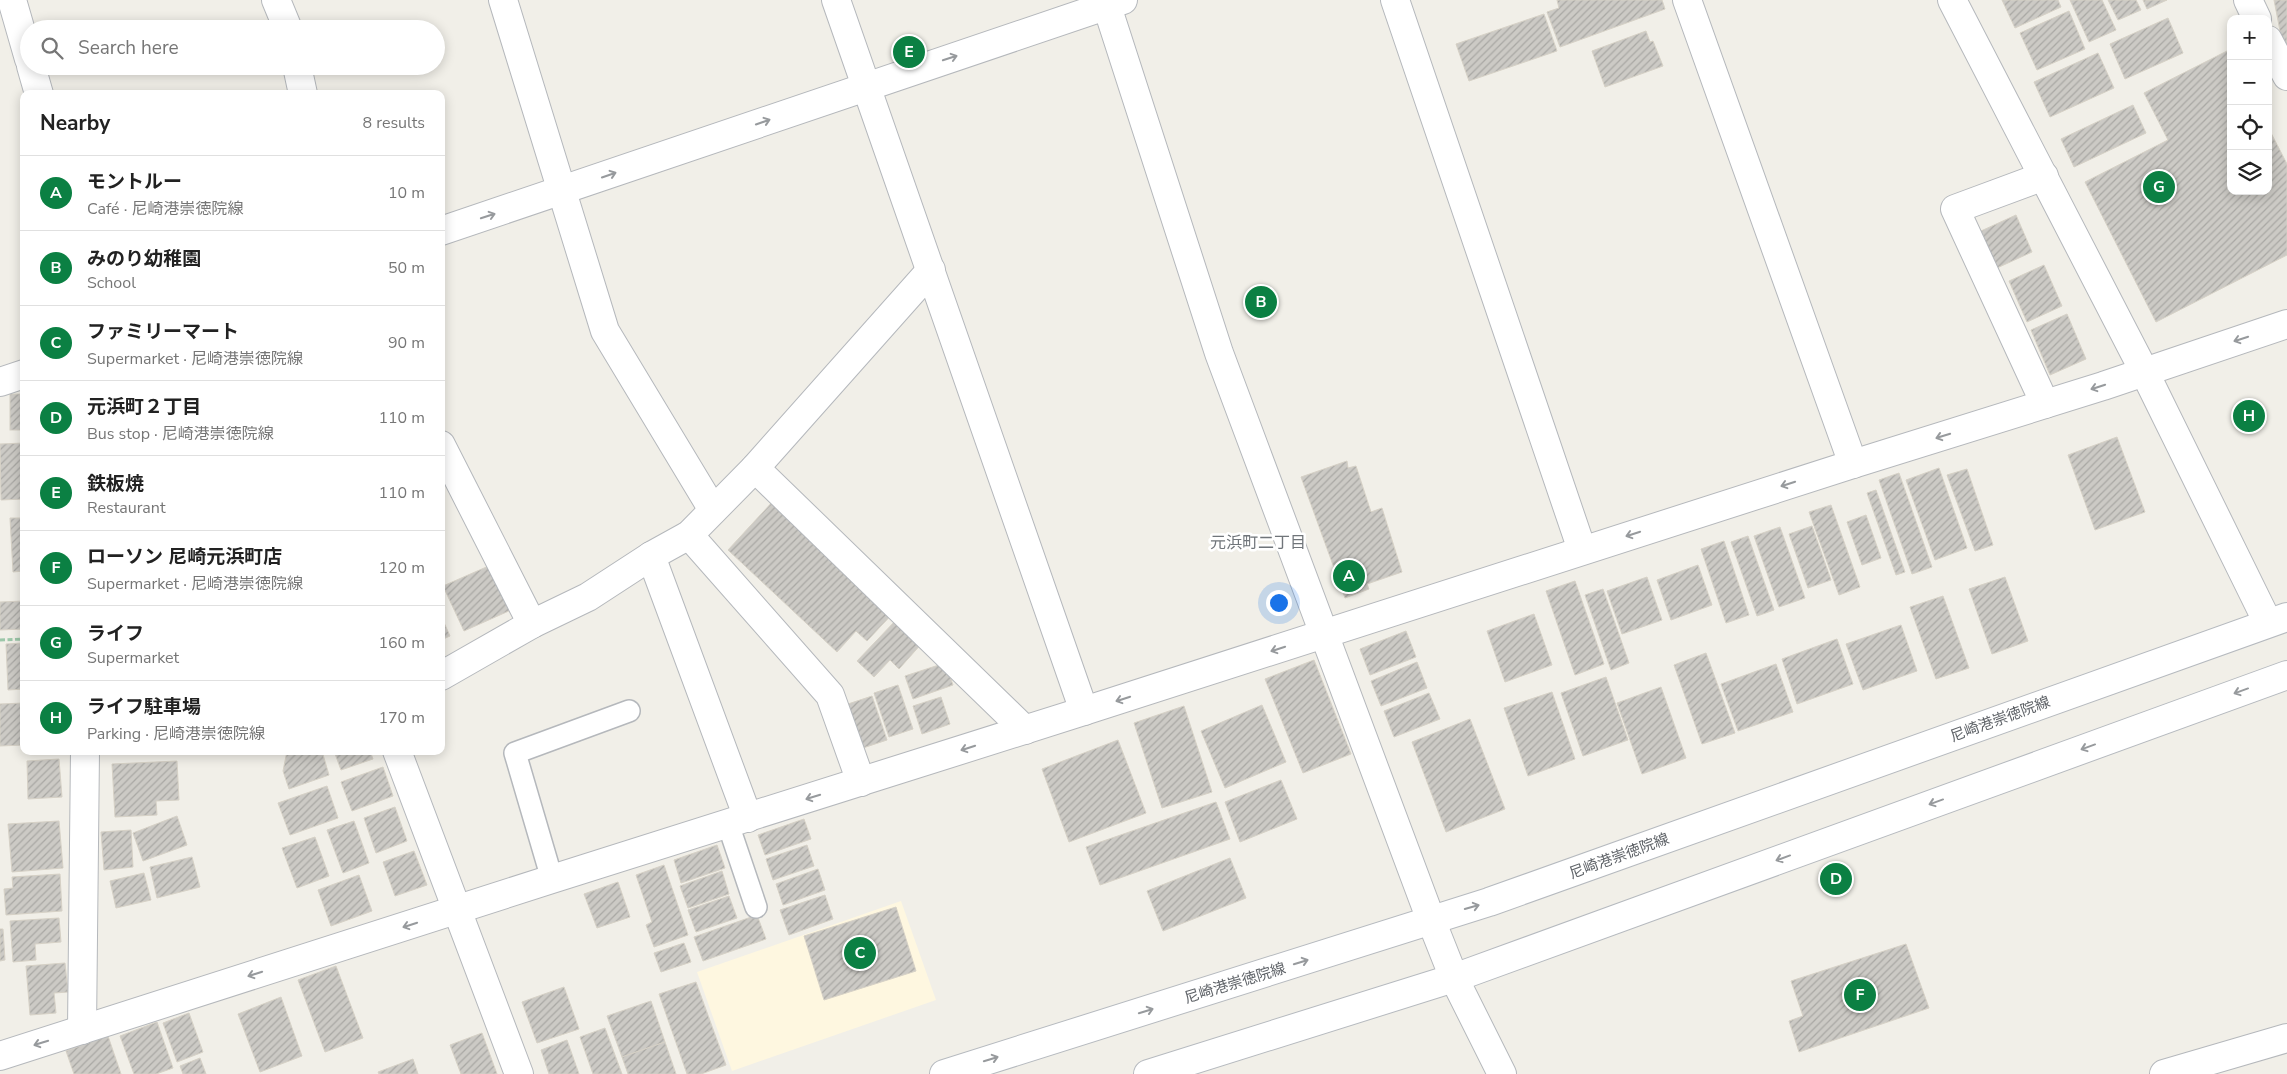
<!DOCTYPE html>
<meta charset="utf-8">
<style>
:root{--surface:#fff;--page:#f6f6f6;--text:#222;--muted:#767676;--line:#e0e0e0;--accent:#0b8043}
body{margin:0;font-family:"Nunito Sans","Noto Sans JP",sans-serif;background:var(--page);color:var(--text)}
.controls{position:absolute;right:15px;top:15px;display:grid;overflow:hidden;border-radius:10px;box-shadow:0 2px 12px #0003}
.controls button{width:45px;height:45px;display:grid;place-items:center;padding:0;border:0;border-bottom:1px solid var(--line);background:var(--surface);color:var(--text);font:25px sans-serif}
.you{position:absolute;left:1278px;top:602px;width:18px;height:18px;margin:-12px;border:4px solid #fff;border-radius:50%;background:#1a73e8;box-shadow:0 0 0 8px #1a73e833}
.badge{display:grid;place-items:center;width:32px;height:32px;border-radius:50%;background:var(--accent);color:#fff;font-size:16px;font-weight:700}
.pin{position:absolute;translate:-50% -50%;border:2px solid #fff;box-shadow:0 1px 5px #0006}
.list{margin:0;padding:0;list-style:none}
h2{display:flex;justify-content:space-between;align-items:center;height:65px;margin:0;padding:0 20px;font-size:21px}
h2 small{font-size:16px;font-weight:400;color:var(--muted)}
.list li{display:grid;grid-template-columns:32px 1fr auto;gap:15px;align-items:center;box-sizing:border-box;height:75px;padding:0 20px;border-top:1px solid var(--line)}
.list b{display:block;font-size:19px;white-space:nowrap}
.list p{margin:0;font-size:16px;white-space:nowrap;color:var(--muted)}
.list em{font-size:16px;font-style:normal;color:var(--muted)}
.icon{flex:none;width:28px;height:28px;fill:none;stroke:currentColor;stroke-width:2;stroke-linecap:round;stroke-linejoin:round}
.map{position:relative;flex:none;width:2287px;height:1074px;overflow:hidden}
.search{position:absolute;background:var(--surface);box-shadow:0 2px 12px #0003;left:20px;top:20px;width:425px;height:55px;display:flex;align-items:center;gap:12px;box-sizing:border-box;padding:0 18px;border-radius:28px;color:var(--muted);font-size:19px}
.panel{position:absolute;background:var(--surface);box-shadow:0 2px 12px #0003;left:20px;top:90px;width:425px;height:665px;border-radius:10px}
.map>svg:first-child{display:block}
.commercial{fill:#fef7e0}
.building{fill:url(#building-hatch);stroke:#d6d1c6}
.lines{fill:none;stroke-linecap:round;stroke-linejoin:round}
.service-casing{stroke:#b5b8bc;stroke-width:24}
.minor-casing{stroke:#b5b8bc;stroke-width:30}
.tertiary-casing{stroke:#b5b8bc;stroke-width:30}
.secondary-casing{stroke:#b6babf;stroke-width:30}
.path{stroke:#9cc7a9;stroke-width:3;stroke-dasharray:5 2.5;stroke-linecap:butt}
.service{stroke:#fff;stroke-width:21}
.minor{stroke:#fff;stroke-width:28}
.tertiary{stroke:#fff;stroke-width:28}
.secondary{stroke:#fff;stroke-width:28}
.oneway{stroke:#979a9d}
.labels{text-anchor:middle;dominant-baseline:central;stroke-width:5;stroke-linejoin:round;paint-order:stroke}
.street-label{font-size:15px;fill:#5f6368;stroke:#fff}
.neighbourhood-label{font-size:16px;fill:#70757a;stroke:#fff}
</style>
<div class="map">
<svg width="2287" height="1074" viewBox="0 0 2287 1074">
<defs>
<pattern id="building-hatch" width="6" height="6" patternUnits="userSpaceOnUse" patternTransform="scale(1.25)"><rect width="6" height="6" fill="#cccac5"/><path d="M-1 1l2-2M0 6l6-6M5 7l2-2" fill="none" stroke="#a9a8a4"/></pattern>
</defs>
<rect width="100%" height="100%" fill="#f1efe8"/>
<!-- commercial -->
<path class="commercial" d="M901,901L936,1000L732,1071L697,972Z"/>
<!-- building -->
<g class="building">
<path d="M1557,0H1662L1665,9L1560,47L1547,12L1559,8Z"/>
<path d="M2002,0H2058L2061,7L2015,28Z"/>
<path d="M2070,0H2102L2116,30L2089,42Z"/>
<path d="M2108,0H2136L2141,10L2118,20Z"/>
<path d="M2143,0H2167L2147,9Z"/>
<path d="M2274,0H2287V62H2286Z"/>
<path d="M2069,11L2085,49L2037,70L2020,33Z"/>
<path d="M1544,14L1557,51L1469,81L1456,44Z"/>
<path d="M2168,18L2183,53L2125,79L2110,44Z"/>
<path d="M1646,31L1650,42L1653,41L1663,66L1605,87L1592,51Z"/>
<path d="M2229,50L2231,53V191H2268V127L2287,164V255L2156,322L2085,182L2168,140L2144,93Z"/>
<path d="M2098,53L2114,88L2050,117L2034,82Z"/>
<path d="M2133,105L2146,133L2074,167L2061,139Z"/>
<path d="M2016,215L2032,252L1997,268L1981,231Z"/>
<path d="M2044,265L2062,306L2027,322L2009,281Z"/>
<path d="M2067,314L2086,359L2050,375L2031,330Z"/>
<rect x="10" y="394" width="14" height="36"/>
<path d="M2117,437L2145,512L2095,530L2068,455Z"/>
<path d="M24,443V499L1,500L0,444Z"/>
<path d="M1347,461L1348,468L1356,466L1371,512L1382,508L1402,572L1367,584L1369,589L1345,598L1301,477Z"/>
<path d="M1939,468L1967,548L1935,560L1906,480Z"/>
<path d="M1967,469L1993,545L1975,551L1947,475Z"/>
<path d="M1899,473L1932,567L1912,574L1879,480Z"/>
<path d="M1876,490L1905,572L1896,575L1867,493Z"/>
<path d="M775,499L895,611L867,641L856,631L837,652L728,550Z"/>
<path d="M1831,505L1860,587L1839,595L1809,512Z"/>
<path d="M1866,515L1881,558L1862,565L1847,522Z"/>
<path d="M10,518H24V571L13,572Z"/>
<path d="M1812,526L1831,580L1808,588L1789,534Z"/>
<path d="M1780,527L1805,598L1779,607L1754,536Z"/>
<path d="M1748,536L1774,610L1757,616L1731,542Z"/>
<path d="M1724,541L1749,615L1726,623L1701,549Z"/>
<path d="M491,565L511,610L464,631L443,586Z"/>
<path d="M1698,565L1712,605L1671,620L1657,580Z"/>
<path d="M1647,577L1662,620L1622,634L1607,591Z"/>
<path d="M2005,577L2028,641L1992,654L1969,589Z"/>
<path d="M1575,581L1604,664L1575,675L1546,591Z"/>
<path d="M1603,589L1629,663L1611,670L1585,595Z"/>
<path d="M1943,596L1969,668L1936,679L1910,607Z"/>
<path d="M24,601V629L0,630V602Z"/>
<path d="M1534,614L1552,665L1505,682L1487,631Z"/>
<path d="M441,616L450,636L441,640Z"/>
<path d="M898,618L923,642L899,669L890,660L874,677L857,661Z"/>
<path d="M1901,625L1917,671L1863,690L1846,644Z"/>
<path d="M1406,631L1416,657L1370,675L1360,649Z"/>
<path d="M1837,639L1853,684L1797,704L1782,659Z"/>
<path d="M24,643V689L8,690L6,644Z"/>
<path d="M1706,653L1735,733L1702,744L1674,665Z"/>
<path d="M1314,660L1351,754L1303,773L1265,679Z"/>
<path d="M1417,662L1427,688L1381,706L1371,681Z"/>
<path d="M945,663L953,685L913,699L905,676Z"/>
<path d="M1776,664L1793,712L1738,731L1721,684Z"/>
<path d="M1606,677L1628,740L1583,756L1561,693Z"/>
<path d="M898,685L913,729L889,737L874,693Z"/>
<path d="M1661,687L1686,758L1642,774L1617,703Z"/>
<path d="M1552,692L1575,759L1528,776L1504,708Z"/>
<path d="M1429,693L1440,719L1394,737L1384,711Z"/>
<path d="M872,696L887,740L863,748L848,704Z"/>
<path d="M941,697L950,724L922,734L913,706Z"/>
<path d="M24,703V745L0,746V704Z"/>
<path d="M1262,705L1286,762L1225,788L1201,731Z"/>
<path d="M1184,706L1212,792L1162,808L1134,723Z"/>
<path d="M1470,719L1505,809L1446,832L1412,742Z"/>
<path d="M1118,740L1146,813L1069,842L1042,769Z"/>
<path d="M287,751H322L329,775L289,789L283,771Z"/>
<path d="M334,751H370L373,759L341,770Z"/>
<path d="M59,759L62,797L28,799L27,761Z"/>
<path d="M177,761L179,800L156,801L157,815L115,817L112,764Z"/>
<path d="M383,767L393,796L352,811L341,782Z"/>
<path d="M1281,780L1297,819L1240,842L1225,802Z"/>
<path d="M327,786L338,818L290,835L278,803Z"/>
<path d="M1216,802L1230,839L1100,885L1086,847Z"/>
<path d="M395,807L407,841L376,853L364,818Z"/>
<path d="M177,816L187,845L143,861L133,833Z"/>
<path d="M804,819L811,839L765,855L758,835Z"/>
<path d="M59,821L63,868L12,872L8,824Z"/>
<path d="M354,821L369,863L343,873L327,830Z"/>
<path d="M131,830L133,867L104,870L101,832Z"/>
<path d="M315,837L329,876L297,888L282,848Z"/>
<path d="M717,845L725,868L681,883L674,860Z"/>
<path d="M807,845L814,866L773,880L766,859Z"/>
<path d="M414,851L427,885L395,896L383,862Z"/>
<path d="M192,857L200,887L157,898L150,867Z"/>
<path d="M1230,858L1246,898L1163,931L1147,891Z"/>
<path d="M664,865L688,935L654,947L646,925L652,922L636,875Z"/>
<path d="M818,869L825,890L783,905L776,884Z"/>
<path d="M722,871L729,894L688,908L680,886Z"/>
<path d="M144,873L151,900L116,908L110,881Z"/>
<path d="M60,874L62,911L6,915L4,889L13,888L12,877Z"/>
<path d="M359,875L372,911L331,926L318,890Z"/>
<path d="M618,882L630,917L597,928L584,894Z"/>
<path d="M825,895L833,919L789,935L780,910Z"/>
<path d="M729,896L737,918L696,932L688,910Z"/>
<path d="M896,907L916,971L824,1000L804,936Z"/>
<path d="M757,915L766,939L703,961L694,937Z"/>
<path d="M59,918L61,942L35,944L36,960L13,962L10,921Z"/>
<path d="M0,929H3L5,960L0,961Z"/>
<path d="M684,943L691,962L661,972L654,953Z"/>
<path d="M1906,944L1929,1008L1799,1052L1789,1021L1803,1016L1791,981Z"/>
<path d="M65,963L68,992L54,993L56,1013L30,1015L26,966Z"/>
<path d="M336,966L363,1038L325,1052L298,980Z"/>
<path d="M696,982L726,1065L701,1074H687L659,994Z"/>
<path d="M564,987L579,1029L537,1043L522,1002Z"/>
<path d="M281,997L302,1056L260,1072L238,1014Z"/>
<path d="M651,1001L665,1042L622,1057L607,1016Z"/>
<path d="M189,1013L203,1052L177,1062L163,1023Z"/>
<path d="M157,1022L173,1068L156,1074H134L120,1036Z"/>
<path d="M605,1028L622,1074H593L580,1037Z"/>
<path d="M482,1033L497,1074H461L450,1045Z"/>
<path d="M108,1036L121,1074H74L66,1051Z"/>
<path d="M567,1040L579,1074H549L541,1050Z"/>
<path d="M665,1042L676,1074H628L622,1057Z"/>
<path d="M200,1058L206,1074H183L180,1066Z"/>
<path d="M413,1059L418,1074H379L378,1072Z"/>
</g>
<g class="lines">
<defs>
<g id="service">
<path d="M728,824L756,907"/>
<path d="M552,879L515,753L629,711"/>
</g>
<g id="minor">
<path d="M12,0L29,59"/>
<path d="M276,0L288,29"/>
<path d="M503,0L605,331L713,510"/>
<path d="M836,0L1084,711"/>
<path d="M1105,0L1219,353L1431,920L1454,978L1502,1074"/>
<path d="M1395,0L1582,550"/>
<path d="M1687,0L1853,464"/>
<path d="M2248,0L2257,19"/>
<path d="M2268,40L2287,76"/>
<path d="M31,66L39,94"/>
<path d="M297,66L303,94"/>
<path d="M2044,176L1955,209L2045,404"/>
<path d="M441,231L1123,0"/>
<path d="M0,382L24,374"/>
<path d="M441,445L532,624"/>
<path d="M755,468L1025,730"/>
<path d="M689,535L830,695L861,782"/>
<path d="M651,556L748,818"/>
<path d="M441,676L532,624L588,597L651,556L689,535L755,468L931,270"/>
<path d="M397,751L519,1074"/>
<path d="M82,1030L85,751"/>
<path d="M0,1056L552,879L1084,711L1853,464L2103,386L2287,324"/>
<path d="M2164,1074L2287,1038"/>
</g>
<path id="tertiary" d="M1952,0L2144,371L2268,623"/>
<g id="secondary">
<path d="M944,1074L1489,902L2287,617"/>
<path d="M1148,1074L1454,978L2287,675"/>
</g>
</defs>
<!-- service casing -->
<use href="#service" class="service-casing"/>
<!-- minor casing -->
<use href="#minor" class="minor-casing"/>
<!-- tertiary casing -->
<use href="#tertiary" class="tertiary-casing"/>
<!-- secondary casing -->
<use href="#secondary" class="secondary-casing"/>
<!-- path -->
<path class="path" d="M0,640L24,639"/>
<!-- service -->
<use href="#service" class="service"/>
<!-- minor -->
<use href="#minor" class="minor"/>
<!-- tertiary -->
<use href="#tertiary" class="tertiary"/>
<!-- secondary -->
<use href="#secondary" class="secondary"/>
</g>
<!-- one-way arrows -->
<defs><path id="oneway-shaft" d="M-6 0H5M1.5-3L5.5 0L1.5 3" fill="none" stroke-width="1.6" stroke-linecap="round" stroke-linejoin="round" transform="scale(1.25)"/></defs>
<g class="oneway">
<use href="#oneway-shaft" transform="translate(950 58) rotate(-18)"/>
<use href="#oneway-shaft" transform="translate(763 122) rotate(-19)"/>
<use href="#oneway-shaft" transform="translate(609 175) rotate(-19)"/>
<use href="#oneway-shaft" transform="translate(488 216) rotate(-18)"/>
<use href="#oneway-shaft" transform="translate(2241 339) rotate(162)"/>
<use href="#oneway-shaft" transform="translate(2098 387) rotate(162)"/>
<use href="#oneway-shaft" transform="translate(1943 436) rotate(163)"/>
<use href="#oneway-shaft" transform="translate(1788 484) rotate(162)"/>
<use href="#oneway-shaft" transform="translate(1633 534) rotate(162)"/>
<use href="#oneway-shaft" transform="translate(1278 649) rotate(162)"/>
<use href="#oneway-shaft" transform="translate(2241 691) rotate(160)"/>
<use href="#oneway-shaft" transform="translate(1123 699) rotate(162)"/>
<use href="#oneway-shaft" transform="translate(2088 747) rotate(160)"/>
<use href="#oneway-shaft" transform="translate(968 748) rotate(162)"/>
<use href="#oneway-shaft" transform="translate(813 797) rotate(163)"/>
<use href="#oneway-shaft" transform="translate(1936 802) rotate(160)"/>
<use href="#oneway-shaft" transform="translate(1783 858) rotate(160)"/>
<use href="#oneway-shaft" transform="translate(1472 907) rotate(-16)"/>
<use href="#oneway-shaft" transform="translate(410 925) rotate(162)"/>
<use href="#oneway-shaft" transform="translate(1301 962) rotate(-17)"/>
<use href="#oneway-shaft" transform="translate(255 974) rotate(162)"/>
<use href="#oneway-shaft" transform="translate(1146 1011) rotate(-17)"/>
<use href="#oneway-shaft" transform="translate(41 1043) rotate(163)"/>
<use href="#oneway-shaft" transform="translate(991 1059) rotate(-17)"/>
</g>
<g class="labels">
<!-- street labels -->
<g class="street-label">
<text transform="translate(2000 719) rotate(-20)">尼崎港崇徳院線</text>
<text transform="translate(1619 856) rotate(-20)">尼崎港崇徳院線</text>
<text transform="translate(1235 983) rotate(-17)">尼崎港崇徳院線</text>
</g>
<!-- neighbourhood labels -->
<g class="neighbourhood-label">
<text x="1258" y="543">元浜町二丁目</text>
</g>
</g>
</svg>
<div class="controls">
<button>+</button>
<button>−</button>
<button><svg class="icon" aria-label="locate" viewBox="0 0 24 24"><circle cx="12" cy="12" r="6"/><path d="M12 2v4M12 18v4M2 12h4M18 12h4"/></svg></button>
<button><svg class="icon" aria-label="layers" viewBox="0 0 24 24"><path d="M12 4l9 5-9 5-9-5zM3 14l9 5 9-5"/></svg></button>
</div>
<div class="you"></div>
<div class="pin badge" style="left:1349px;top:576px">A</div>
<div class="pin badge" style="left:1261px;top:302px">B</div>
<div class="pin badge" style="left:860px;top:953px">C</div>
<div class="pin badge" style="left:1836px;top:879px">D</div>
<div class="pin badge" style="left:909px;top:52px">E</div>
<div class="pin badge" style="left:1860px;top:995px">F</div>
<div class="pin badge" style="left:2159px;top:187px">G</div>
<div class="pin badge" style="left:2249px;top:416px">H</div>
<div class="search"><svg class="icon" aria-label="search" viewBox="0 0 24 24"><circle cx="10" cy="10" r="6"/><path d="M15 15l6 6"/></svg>Search here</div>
<section class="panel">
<h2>Nearby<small>8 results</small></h2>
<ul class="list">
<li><span class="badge">A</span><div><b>モントルー</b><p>Café · 尼崎港崇徳院線</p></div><em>10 m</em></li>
<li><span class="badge">B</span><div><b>みのり幼稚園</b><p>School</p></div><em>50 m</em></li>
<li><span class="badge">C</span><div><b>ファミリーマート</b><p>Supermarket · 尼崎港崇徳院線</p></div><em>90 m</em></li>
<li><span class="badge">D</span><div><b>元浜町２丁目</b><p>Bus stop · 尼崎港崇徳院線</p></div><em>110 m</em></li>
<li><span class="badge">E</span><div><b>鉄板焼</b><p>Restaurant</p></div><em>110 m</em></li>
<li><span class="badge">F</span><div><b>ローソン 尼崎元浜町店</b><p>Supermarket · 尼崎港崇徳院線</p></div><em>120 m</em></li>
<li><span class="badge">G</span><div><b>ライフ</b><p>Supermarket</p></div><em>160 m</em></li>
<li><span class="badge">H</span><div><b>ライフ駐車場</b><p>Parking · 尼崎港崇徳院線</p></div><em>170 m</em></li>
</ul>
</section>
</div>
